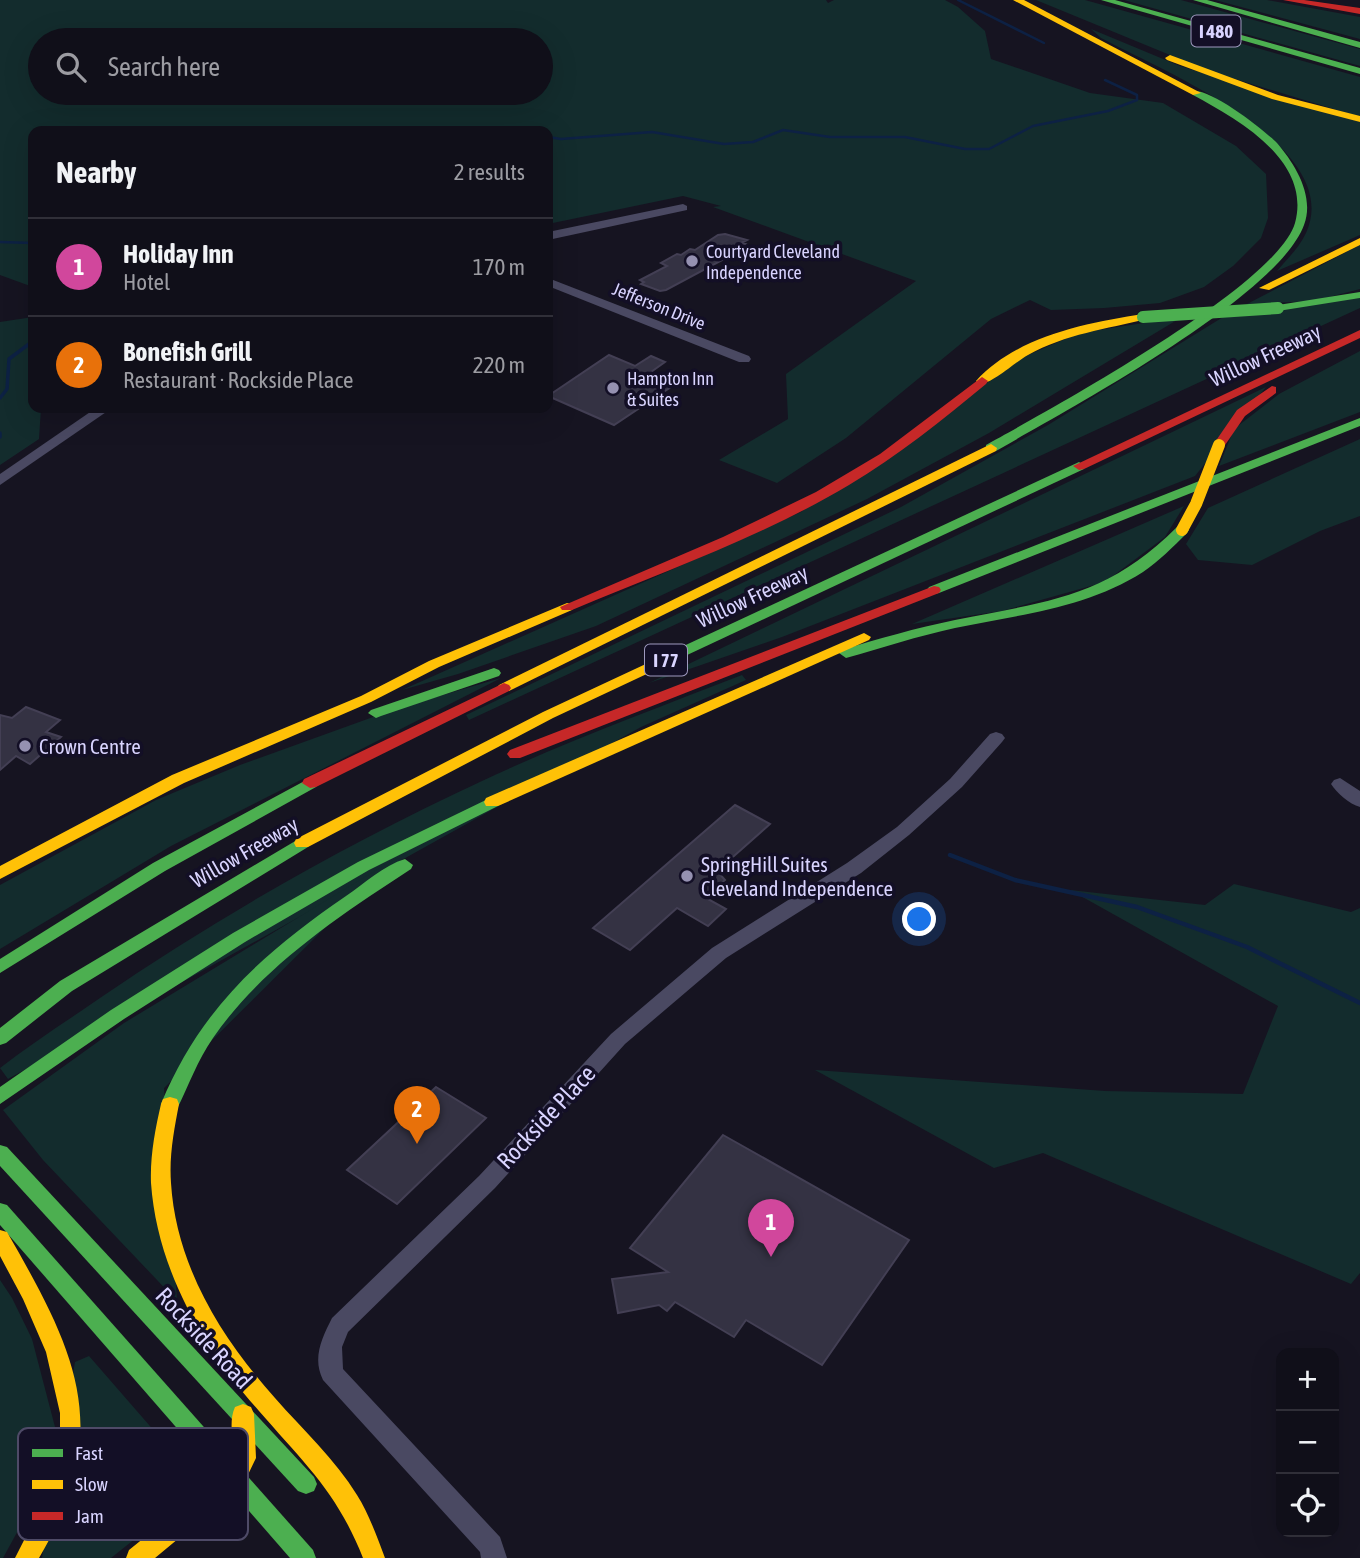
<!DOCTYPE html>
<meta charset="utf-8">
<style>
:root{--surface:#100f19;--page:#191822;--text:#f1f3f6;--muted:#9c9ca2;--line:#302f38;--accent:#ea580c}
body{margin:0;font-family:"Asap Condensed",sans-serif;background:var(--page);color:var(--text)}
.controls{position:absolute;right:21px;bottom:21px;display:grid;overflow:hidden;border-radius:14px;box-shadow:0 7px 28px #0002}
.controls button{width:63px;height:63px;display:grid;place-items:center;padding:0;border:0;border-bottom:2px solid var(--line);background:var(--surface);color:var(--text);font:35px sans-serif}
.you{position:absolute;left:920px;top:920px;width:24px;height:24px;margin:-18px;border:5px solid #fff;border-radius:50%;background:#1a73e8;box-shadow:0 0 0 10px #1a73e833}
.badge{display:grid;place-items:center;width:46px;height:46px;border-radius:50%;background:var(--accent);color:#fff;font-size:23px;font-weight:700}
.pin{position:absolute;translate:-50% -58px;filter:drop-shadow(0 2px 4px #0008)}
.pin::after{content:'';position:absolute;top:37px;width:24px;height:21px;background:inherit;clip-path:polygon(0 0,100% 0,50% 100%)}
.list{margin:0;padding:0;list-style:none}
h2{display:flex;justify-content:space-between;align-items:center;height:91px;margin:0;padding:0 28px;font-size:30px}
h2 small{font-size:23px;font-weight:400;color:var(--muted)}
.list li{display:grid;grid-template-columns:46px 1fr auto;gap:21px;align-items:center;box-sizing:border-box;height:98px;padding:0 28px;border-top:2px solid var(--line)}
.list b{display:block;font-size:26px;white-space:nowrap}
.list p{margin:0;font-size:23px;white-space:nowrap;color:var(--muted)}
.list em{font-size:23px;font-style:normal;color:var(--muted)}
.icon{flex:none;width:38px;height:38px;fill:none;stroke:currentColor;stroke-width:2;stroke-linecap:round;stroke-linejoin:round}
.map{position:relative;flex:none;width:1360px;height:1558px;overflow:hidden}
.search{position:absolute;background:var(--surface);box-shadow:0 7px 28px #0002;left:28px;top:28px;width:525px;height:77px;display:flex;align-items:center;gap:18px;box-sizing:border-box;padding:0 24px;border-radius:38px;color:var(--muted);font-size:26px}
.panel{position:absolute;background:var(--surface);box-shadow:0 7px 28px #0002;left:28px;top:126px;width:525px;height:287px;border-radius:14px}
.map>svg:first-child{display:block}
.green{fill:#132c2d;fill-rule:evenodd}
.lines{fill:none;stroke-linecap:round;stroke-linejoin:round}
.stream-far2{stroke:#0d2144;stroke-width:2.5}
.stream-far1{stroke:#0d2144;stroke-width:3.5}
.stream{stroke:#0d2144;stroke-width:4.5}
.building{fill:#343243;stroke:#433f54;stroke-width:2}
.street{fill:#4a4962;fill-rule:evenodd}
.fast{fill:#4caf50;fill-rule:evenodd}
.slow{fill:#ffc107;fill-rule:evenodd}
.jam{fill:#c62828;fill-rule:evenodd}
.fast-bridge{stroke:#4caf50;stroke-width:12}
.slow-bridge{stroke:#ffc107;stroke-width:12}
.poi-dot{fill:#9591b1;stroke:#130f26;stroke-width:2.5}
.labels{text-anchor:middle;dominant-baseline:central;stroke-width:7;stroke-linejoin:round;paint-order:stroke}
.far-poi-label{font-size:18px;fill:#d9d4ff;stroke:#130f26;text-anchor:start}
.far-street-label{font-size:18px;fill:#d9d4ff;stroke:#130f26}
.shield{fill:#130f26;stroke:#9e99be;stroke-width:2}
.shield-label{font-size:19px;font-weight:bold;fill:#d9d4ff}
.street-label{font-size:21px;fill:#d9d4ff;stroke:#130f26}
.poi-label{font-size:21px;fill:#d9d4ff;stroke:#130f26;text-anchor:start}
.near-street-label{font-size:24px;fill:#d9d4ff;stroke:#130f26}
.key{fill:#130f26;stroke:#4e4a67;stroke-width:2}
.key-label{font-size:19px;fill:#d9d4ff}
</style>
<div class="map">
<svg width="1360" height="1558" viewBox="0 0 1360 1558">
<rect width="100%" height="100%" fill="#161421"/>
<!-- green -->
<g class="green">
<path d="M0,0H826L828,3L834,0H945L958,7L985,31L991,59L1090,93L1163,103L1236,146L1266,174L1268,218L1261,238L1233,266L1204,287L1160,303L1104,308L1051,310L1030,300L991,319L846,438L777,483L719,460L788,419L786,374L916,281L713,207L721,206L683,196L548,224V131H33V287L0,275ZM40,40H541V93H40Z"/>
<path d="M1036,0H1085L1360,77V117L1209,71Z"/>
<path d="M1124,0H1181L1360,49V66Z"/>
<path d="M1215,0H1267L1360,17V39Z"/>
<path d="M1091,29L1180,66L1360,122V235L1277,271C1287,259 1299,248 1306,233C1346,145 1159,69 1101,38Z"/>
<path d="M1360,245V289L1314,301L1247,304Z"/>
<path d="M1360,298V308L469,720L466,715L901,507L1048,425L1228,314Z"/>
<path d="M33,317V408H41L39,439L0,465V322Z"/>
<path d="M1182,317L989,433L867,499L596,626L458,674L402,690L801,512L1021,358L1079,333Z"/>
<path d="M1360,351V412L1219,466L1234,429L1279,394Z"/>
<path d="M1266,387L1195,476L782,637L649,683Z"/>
<path d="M1360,439V516L1320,531L1252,565L1198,560L1186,544L1208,508Z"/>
<path d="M1184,506L1165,537L1105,582L1002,611L912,624Z"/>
<path d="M742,675L746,680L641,727L8,1079L0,1068C32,1043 67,1021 100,998C221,915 349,843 482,781C567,741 655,709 742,675Z"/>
<path d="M501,678L171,846L0,949V885L156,800L240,765L398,708Z"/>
<path d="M393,860L164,1088L177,1301L43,1160L3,1110L124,1023Z"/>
<path d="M1234,884L1351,912L1360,908V1273L1351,1284L1043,1153L994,1168L815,1070L1105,1091L1243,1094L1278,1006L1070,890L1205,905Z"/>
<path d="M0,1280L12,1298L32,1339L55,1427L39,1492L3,1558H0Z"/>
<path d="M89,1356L196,1479L191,1486L196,1490L111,1558H42L75,1362Z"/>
</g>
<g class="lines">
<!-- stream-far2 -->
<g class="stream-far2">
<path d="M958,0L1044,43"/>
<path d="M548,137L561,139L652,132L724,144L753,142L783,130L830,137H905L965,149H989L1033,126L1108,111L1137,100V95L1105,80"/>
<path d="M0,242L33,243"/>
</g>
<!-- stream-far1 -->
<g class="stream-far1">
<path d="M0,398L7,389L9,359L33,341"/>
<path d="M0,433V437"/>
</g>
<!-- stream -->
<path class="stream" d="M950,855L1015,880L1137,907L1247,947L1360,1003"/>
</g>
<!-- building -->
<g class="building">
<path d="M725,234L747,240L741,243L745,244L723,257L726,258L666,290L660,291L641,284L644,282L640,280L667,266L661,263L677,254L681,255L690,249L695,250L718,235Z"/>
<path d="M609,355L635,366L651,356L665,362L651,372L677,383L614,425L548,396Z"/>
<path d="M26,707L60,720L46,732L61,737L30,764L16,756L0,770V715L12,718Z"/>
<path d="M735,805L770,824L717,871L725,880L706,898L726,909L708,926L677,908L630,950L593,928Z"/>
<path d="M436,1087L486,1118L397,1204L347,1170Z"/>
<path d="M723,1135L909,1240L822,1365L746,1320L734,1337L675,1302L667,1311L659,1305L618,1313L612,1279L668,1272L630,1248Z"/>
</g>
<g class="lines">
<!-- street -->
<g class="street">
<path d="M683,204L687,206V210L548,240V232Z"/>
<path d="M548,278L749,356L751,359L749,362H739L548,286Z"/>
<path d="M96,408H112L0,485V474Z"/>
<path d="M996,732L1002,734L1005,738L1002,742L962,787L909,835L861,873L726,958L625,1044L495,1188L348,1332L342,1347L343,1369L500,1537L507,1558H481L480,1552L323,1380C312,1358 322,1338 332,1318L479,1176L611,1034L712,948L847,863L897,827L950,779L990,734Z"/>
<path d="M1340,778L1360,791V807C1349,804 1337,793 1331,784L1334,780Z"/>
</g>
<!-- fast -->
<g class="fast">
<path d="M1101,0H1115L1360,68V74Z"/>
<path d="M1193,0H1207L1360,42V48Z"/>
<path d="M1193,91C1212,89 1263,129 1277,143C1295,164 1315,196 1304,225C1277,298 1067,410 996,451H986V445C1049,410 1277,286 1295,223C1312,160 1237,119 1193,95Z"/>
<path d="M1360,292V298L1278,311L1272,308L1278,305Z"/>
<path d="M1360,418V426L939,593L934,594L927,590L929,587Z"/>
<path d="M1079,462L1085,466L1084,469L685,656H675L673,653L675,650Z"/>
<path d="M1182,526L1189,530L1187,533C1173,547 1159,561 1143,572C1087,608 1018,615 955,628C918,636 882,648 846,658L839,653L841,650C878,639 916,628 955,620C1048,601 1106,598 1177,527Z"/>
<path d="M494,668L499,670L501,673L499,676L381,716L376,718L368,713L371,710Z"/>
<path d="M310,778L316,779L318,783L316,787L165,871L0,973V959L153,863Z"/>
<path d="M492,797L498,798L500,802L498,806L369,870L245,942L124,1019L0,1104V1087L111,1010L233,933L358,862Z"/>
<path d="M302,837L308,839L310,843L308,847L72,991L6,1043L0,1045V1028L60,981Z"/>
<path d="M405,859L413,865L411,869C339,916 262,967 213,1038C197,1061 189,1085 177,1109L170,1111L163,1109L161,1104C200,1009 263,953 346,896C364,884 384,865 405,859Z"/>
<path d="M0,1145L7,1147L314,1477L317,1484L314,1491L306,1494L298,1491L0,1166Z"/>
<path d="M0,1203L7,1205L313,1550L316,1558H290L0,1225Z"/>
</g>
<!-- slow -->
<g class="slow">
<path d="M1013,0H1024L1201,93L1193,95Z"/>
<path d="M1170,55L1278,95L1360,116V122L1272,99L1167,60L1165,58Z"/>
<path d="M1360,238V245L1269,290L1259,288Z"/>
<path d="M1143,314L1147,315V319C1106,329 1066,334 1028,355C1015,362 990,386 978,384L976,381C1017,336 1086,323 1143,314Z"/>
<path d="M991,444L997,448L996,451L509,691H499L497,688L499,685Z"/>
<path d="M567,603L572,604L574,607L572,610L439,667L371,702L184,783L0,879V866L172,775L361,696L429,661Z"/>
<path d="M864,633L871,637L869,640L498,806H486L484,802L486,798Z"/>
<path d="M680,648L685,650L687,653L685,656L553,718L308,847H296L294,843L296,839L543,712Z"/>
<path d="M170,1097L177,1099L179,1104C174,1130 169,1156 171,1183C176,1265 221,1338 275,1398C303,1430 335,1459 357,1495C369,1514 377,1537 385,1558H363C337,1492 304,1463 259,1411C203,1348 157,1269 151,1183C150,1156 155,1130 161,1104L163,1099Z"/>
<path d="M0,1230L7,1232C76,1352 115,1429 39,1558H15L51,1487L60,1444V1413L46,1352L23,1299L0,1256Z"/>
<path d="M243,1404L251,1407L254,1414L256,1458L243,1485L155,1558H126L129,1550L227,1471C239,1447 226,1427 235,1407Z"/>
</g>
<!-- jam -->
<g class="jam">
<path d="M1283,0H1304L1360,8V14Z"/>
<path d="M1360,330V338L1084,469L1079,470L1073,466Z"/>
<path d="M982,377L988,381L986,384C942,420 898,456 849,485C762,537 665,571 572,610H562L560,607L723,537L816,492L880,454Z"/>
<path d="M1272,386L1276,387V393L1245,416L1223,448H1215L1213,445L1237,410Z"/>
<path d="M934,586L939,587L941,590L939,593L520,758H510L507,754L510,750Z"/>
<path d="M504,683L509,685L511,688L509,691L316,787L310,788L302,783L304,779Z"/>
</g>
<!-- fast-bridge -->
<path class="fast-bridge" d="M1143,317L1278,308"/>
<!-- slow-bridge -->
<path class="slow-bridge" d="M1182,530L1196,504L1219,445"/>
</g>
<!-- markers -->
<g class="poi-dot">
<circle cx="692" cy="261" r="7"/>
<circle cx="613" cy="388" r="7"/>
<circle cx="25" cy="746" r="7"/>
<circle cx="687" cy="876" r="7"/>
</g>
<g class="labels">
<!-- far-poi labels -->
<g class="far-poi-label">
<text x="706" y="251">Courtyard Cleveland<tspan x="706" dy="21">Independence</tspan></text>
<text x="627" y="378">Hampton Inn<tspan x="627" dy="21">&amp; Suites</tspan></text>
</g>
<!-- far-street labels -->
<g class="far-street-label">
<text transform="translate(659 306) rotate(22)">Jefferson Drive</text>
</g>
<!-- shield labels -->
<g class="shield">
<rect x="1191.5" y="15.5" width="49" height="31" rx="5"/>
<rect x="645" y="644.5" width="42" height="31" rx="5"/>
</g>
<g class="shield-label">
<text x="1216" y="31">I 480</text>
<text x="666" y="660">I 77</text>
</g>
<!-- street labels -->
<g class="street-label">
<text transform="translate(1265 355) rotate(-25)">Willow Freeway</text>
<text transform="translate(752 596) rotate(-25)">Willow Freeway</text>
<text transform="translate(244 852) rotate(-30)">Willow Freeway</text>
</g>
<!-- poi labels -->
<g class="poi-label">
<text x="39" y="746">Crown Centre</text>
<text x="701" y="864">SpringHill Suites<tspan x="701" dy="24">Cleveland Independence</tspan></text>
</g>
<!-- near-street labels -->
<g class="near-street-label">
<text transform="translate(546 1117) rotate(-47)">Rockside Place</text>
<text transform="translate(204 1338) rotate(47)">Rockside Road</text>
</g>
</g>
<!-- legend -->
<rect x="18" y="1428" width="230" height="112" rx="10" class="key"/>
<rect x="32" y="1449" width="31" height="8" fill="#4caf50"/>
<rect x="32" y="1480" width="31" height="9" fill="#ffc107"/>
<rect x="32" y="1512" width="31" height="8" fill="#c62828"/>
<g class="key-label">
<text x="75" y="1460">Fast</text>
<text x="75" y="1491">Slow</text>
<text x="75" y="1523">Jam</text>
</g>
</svg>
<div class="controls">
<button>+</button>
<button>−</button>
<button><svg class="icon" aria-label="locate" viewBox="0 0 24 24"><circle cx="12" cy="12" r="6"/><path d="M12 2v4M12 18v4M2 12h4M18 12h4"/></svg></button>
</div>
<div class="you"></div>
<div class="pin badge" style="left:771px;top:1257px;background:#d1479c">1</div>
<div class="pin badge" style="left:417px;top:1144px;background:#e8710a">2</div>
<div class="search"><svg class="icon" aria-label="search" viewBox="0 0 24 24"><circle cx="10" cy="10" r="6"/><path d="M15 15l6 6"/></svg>Search here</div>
<section class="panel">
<h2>Nearby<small>2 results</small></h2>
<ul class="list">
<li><span class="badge" style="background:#d1479c">1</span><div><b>Holiday Inn</b><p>Hotel</p></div><em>170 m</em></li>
<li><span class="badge" style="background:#e8710a">2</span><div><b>Bonefish Grill</b><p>Restaurant · Rockside Place</p></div><em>220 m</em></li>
</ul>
</section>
</div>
